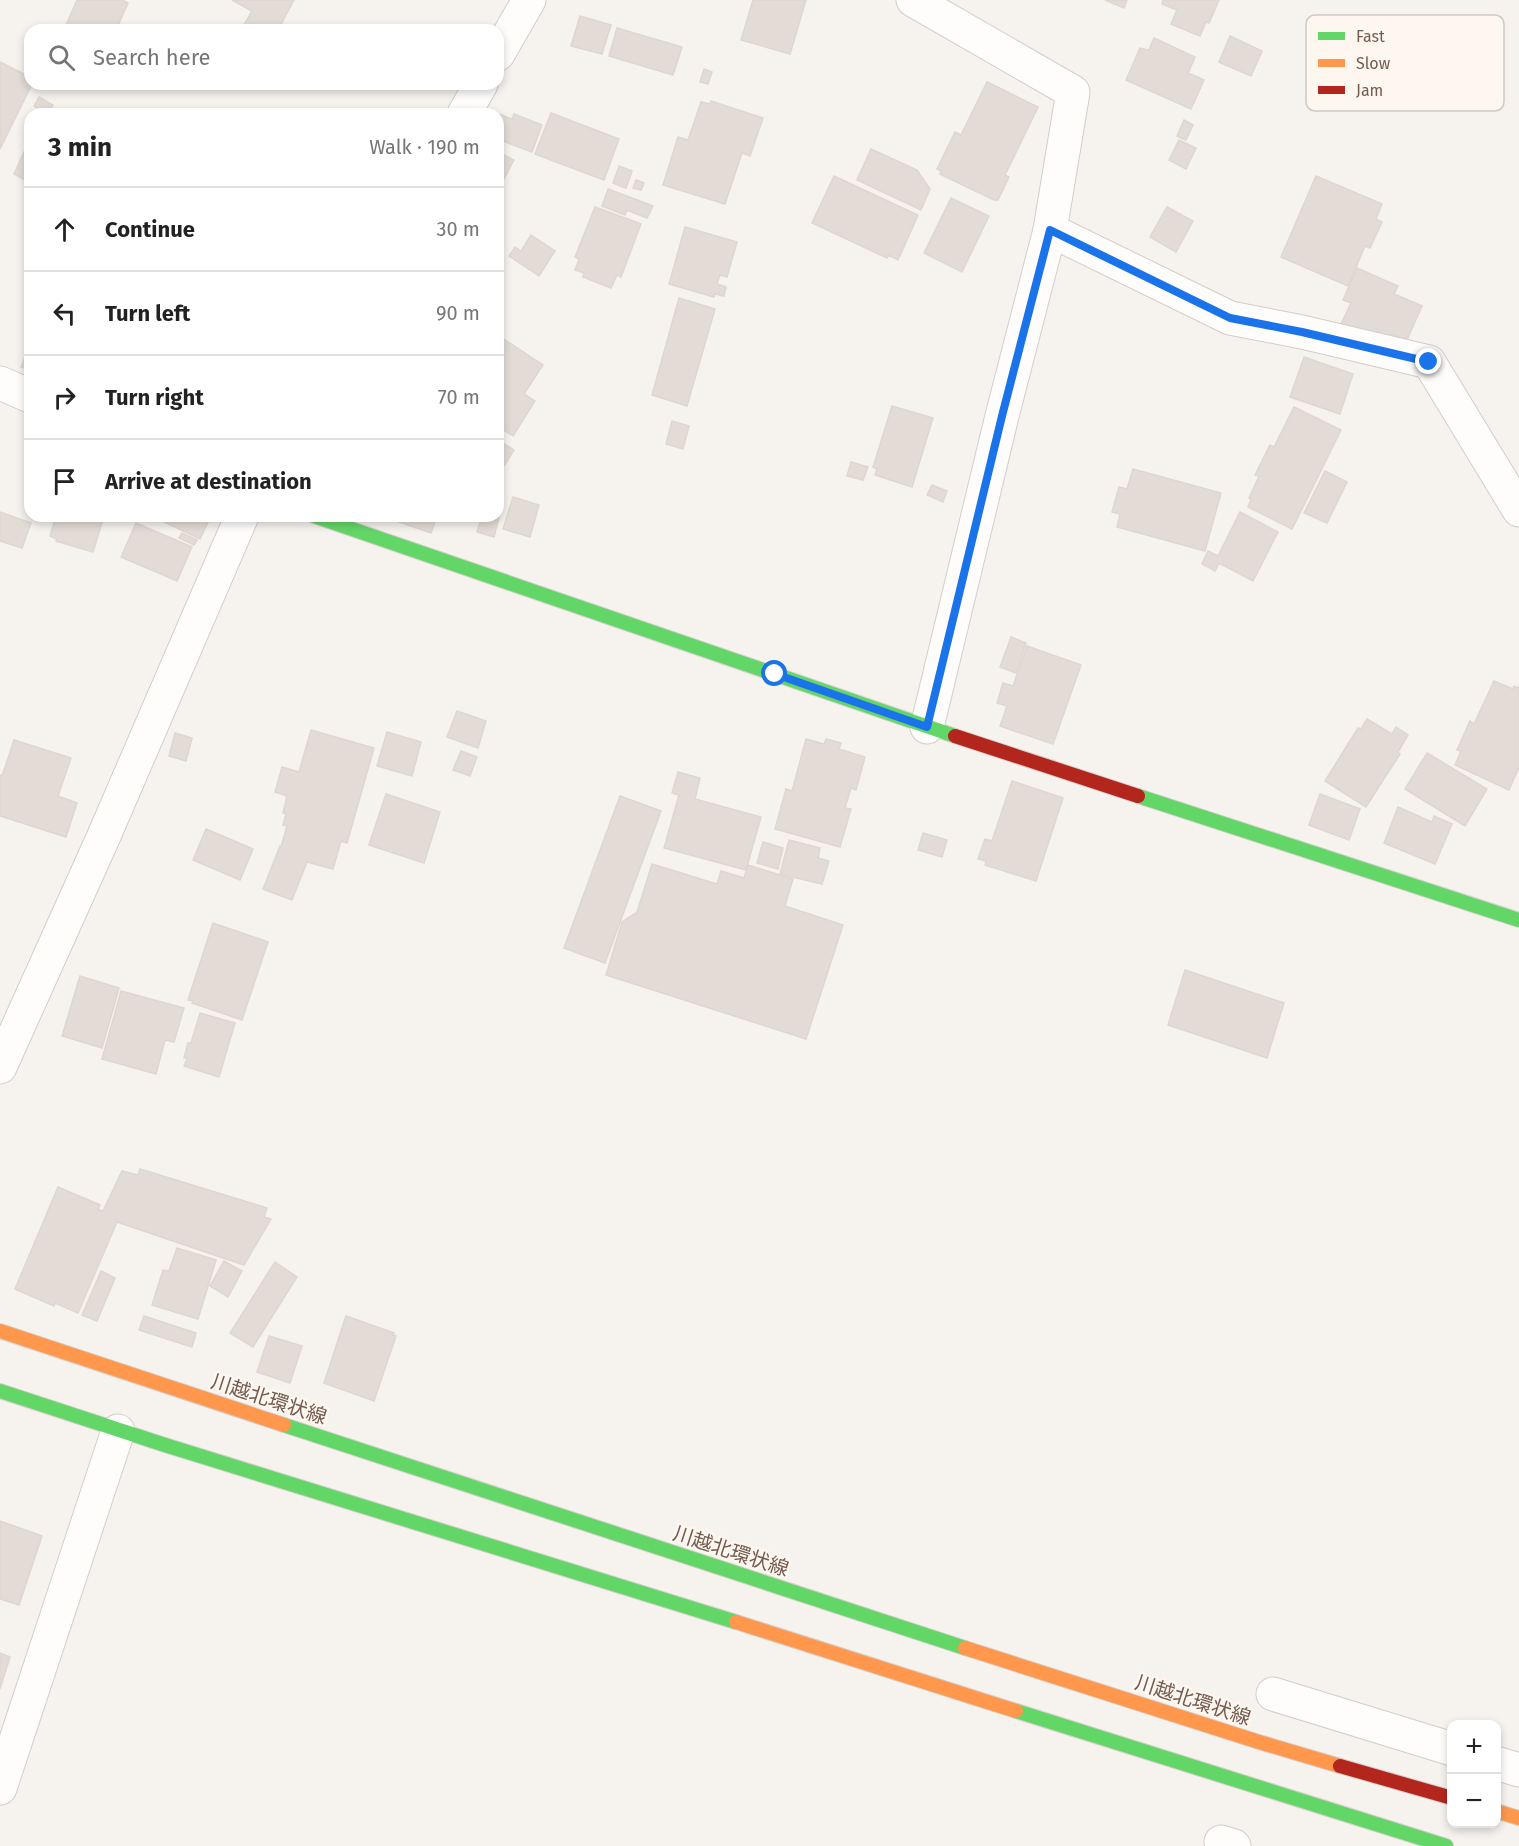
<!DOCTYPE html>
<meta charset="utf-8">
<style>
:root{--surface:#fff;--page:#f2f2f2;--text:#222;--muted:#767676;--line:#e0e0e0}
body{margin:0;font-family:"Fira Sans","Noto Sans JP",sans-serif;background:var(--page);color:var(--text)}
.controls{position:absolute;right:18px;bottom:18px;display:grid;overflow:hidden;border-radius:12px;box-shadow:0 3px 9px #0003}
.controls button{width:54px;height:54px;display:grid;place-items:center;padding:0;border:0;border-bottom:2px solid var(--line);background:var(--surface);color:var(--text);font:30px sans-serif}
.stop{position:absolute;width:18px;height:18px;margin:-14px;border:4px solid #1a73e8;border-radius:50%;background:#fff}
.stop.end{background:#1a73e8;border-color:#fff;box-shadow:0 2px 6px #0008}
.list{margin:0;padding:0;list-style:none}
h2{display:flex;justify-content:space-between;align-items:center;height:78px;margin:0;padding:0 24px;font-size:26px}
h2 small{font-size:20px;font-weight:400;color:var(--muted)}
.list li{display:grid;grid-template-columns:39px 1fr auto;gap:18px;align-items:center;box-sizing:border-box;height:84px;padding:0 24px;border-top:2px solid var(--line)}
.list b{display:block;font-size:22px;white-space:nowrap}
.list em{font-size:20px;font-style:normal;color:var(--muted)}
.icon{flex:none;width:33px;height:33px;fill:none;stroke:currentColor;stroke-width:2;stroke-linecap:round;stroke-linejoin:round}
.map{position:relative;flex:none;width:1519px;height:1846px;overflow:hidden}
.search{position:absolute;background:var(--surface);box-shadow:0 3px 9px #0003;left:24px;top:24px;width:480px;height:66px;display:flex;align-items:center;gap:15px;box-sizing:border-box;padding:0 21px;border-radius:18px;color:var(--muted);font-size:22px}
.panel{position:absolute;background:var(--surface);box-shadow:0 3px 9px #0003;left:24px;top:108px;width:480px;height:414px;border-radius:18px}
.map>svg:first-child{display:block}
.building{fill:#e3dbd5;stroke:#dfd6d0;stroke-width:1.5}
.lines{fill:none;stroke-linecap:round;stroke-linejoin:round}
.street-casing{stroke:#d4cec9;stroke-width:35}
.fast-casing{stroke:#d6cfca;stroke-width:16}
.slow-casing{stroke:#d6cfca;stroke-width:16}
.jam-casing{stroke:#d6cfca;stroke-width:16}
.street{stroke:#fefdfc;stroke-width:33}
.fast{stroke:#63d668;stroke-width:14}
.slow{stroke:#ff974d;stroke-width:14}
.jam{stroke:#b3261e;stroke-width:14}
.route{stroke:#1a73e8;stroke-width:8}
.labels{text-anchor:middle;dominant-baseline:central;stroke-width:5;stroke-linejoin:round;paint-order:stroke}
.street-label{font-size:20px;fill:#725b50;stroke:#fdf7f0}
.key{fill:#fdf7f0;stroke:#d3c8c0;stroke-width:1.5}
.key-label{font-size:16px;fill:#725b50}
</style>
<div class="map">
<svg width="1519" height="1846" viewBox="0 0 1519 1846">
<rect width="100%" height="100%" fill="#f6f2ee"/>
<!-- building -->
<g class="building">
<path d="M77,0H122L128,3L116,30H64Z"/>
<path d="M232,0H294L278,30H241L252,11Z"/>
<path d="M753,0H806L790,54L741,40Z"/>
<path d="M1105,0H1127L1124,8Z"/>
<path d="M1163,0H1219L1209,23L1206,22L1200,36L1171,24L1177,10L1162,4Z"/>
<path d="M580,16L611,25L602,54L571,46Z"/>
<path d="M617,28L682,47L673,75L609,56Z"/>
<path d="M1230,36L1262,51L1251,76L1219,62Z"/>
<path d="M1154,38L1195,57L1188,73L1204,80L1191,109L1126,80L1140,48L1149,50Z"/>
<path d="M0,62L30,77V84H32L0,149Z"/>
<path d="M704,69L712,72L708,84L700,82Z"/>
<path d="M987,82L1038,107L1005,175L1009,177L998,200H994L940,174L941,171L937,169L955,132L961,135Z"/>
<path d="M39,97L53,105L48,114L34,106Z"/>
<path d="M711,101L763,118L750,156L742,153L725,204L663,185L678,137L688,140L701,102L710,104Z"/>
<path d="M551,113L619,139L604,180L535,154Z"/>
<path d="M499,114L512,119L514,114L542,125L532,152L498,139Z"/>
<path d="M1184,120L1193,125L1186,140L1177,136Z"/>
<path d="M1179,140L1196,148L1186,169L1169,160Z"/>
<path d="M871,149L917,170L930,189L921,210L857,180Z"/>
<path d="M24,152L30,155V183L14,174Z"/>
<path d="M498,152L514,160L498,190Z"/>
<path d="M619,166L632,171L626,188L613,183Z"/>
<path d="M834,176L918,215L898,260L888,255L887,258L812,223Z"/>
<path d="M1316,176L1382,204L1376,219L1382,222L1370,248L1365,246L1348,286L1281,257Z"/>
<path d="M636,180L644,183L641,190L633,188Z"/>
<path d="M608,189L653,206L647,218L627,210L625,215L602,206Z"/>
<path d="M951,198L989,216L962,272L924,253Z"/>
<path d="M595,207L641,224L621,277L617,275L611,288L583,277L584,273L575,270L579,259L575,257Z"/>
<path d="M1167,207L1193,221L1176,252L1150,237Z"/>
<path d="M685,227L737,242L727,277L720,275L717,284L726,287L724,296L715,294L714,297L669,284Z"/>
<path d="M531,235L555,251L539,276L509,256L515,247L521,251Z"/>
<path d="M1357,268L1398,286L1394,294L1422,306L1407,340L1391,334L1389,339L1373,337L1341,324L1351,303L1343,300Z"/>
<path d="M679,298L715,309L687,406L652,395Z"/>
<path d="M502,338L543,365L524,394L535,401L513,436L498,426V343Z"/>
<path d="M30,345V370L21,367Z"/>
<path d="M1304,357L1353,374L1340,414L1290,397Z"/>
<path d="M892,406L933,418L912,487L875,475L877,469L873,467Z"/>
<path d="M1294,407L1341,430L1292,529L1248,507L1251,499L1249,498L1259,476L1255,475L1270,445L1274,447Z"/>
<path d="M672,421L689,426L683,449L666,444Z"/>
<path d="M498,440L514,450L498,475Z"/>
<path d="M851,462L868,467L863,480L847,476Z"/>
<path d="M1133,469L1221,493L1205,551L1117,527L1120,514L1112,512L1119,487L1127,489Z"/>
<path d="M1325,471L1347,482L1327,523L1304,513Z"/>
<path d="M932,485L947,491L943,502L927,495Z"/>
<path d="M513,497L539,505L530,537L503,529Z"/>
<path d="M0,512L31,523L22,548L0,541Z"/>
<path d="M1240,512L1278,532L1253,581L1219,563L1215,571L1202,564L1208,551L1218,556Z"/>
<path d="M50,516H104L93,552L56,541L57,539L50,536L55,519Z"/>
<path d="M152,516H211L200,539Z"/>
<path d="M382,516H437L431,533Z"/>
<path d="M482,516L499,518L494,537L477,532Z"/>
<path d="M136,523L192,547L177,581L121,557Z"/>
<path d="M182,533L197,540L194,545L179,538Z"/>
<path d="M1011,637L1026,643L1016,673L1000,667Z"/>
<path d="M1027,646L1081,665L1053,744L1000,726L1007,706L997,703L1003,683L1013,686Z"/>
<path d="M1494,681L1513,689L1514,686L1519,688V767L1509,790L1455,765L1461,751L1457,750L1470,721L1474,724Z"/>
<path d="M457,711L486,721L478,748L447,737Z"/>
<path d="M1367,719L1392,734L1396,727L1408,735L1398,752L1400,754L1366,807L1325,781L1358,728L1361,729Z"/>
<path d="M311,730L374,748L347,843L341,841L333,869L307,862L292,900L263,889L280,846L281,847L287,826L283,825L286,814L283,813L287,796L275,792L282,767L299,772Z"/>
<path d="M387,732L421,742L412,776L377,766Z"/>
<path d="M175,733L192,738L186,761L169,756Z"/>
<path d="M806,739L824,744L826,739L841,743L839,749L865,757L856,790L851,788L845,808L851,809L840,847L775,829L786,789L792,791Z"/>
<path d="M14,740L71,758L58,796L77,803L66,837L0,816V775L2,776Z"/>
<path d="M461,751L477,757L470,776L453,770Z"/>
<path d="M1427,753L1487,789L1465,826L1405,789Z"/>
<path d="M678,772L700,778L695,799L761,817L746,870L664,848L679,795L672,793Z"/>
<path d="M1012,781L1063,798L1036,881L985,865L986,861L978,859L985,839L992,841Z"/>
<path d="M386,794L440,812L424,863L369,845Z"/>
<path d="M1320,794L1360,809L1349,840L1309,825Z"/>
<path d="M620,796L661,811L605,963L564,948Z"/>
<path d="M1398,807L1432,822L1434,816L1452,824L1435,864L1384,843Z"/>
<path d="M206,829L253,849L240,880L193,860Z"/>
<path d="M923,833L947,840L942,857L918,850Z"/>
<path d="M789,840L820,848L818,858L829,861L822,884L780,874Z"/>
<path d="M763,842L783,848L778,869L757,863Z"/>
<path d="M652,864L717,884L721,871L744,878L748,865L793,879L785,906L843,925L806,1039L606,975L622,922L637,912Z"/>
<path d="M213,923L268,942L242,1020L192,1003L193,1001L188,1000Z"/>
<path d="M1185,970L1284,1003L1267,1058L1168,1025Z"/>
<path d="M80,976L119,988L102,1048L62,1036Z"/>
<path d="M121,991L184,1008L174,1042L165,1040L156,1074L102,1059Z"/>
<path d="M200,1013L235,1023L219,1077L184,1066L187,1058H184L188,1043H191Z"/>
<path d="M140,1169L267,1208L264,1217L271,1219L244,1265L117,1222L78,1313L55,1303L54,1306L15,1289L58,1187L100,1205L98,1209L103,1211L122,1171L138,1175Z"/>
<path d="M177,1248L216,1260L198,1319L152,1305L163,1270L169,1271Z"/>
<path d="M224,1261L242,1271L228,1297L210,1286Z"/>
<path d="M275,1262L297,1277L253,1347L230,1333Z"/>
<path d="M101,1271L115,1278L97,1321L82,1315Z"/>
<path d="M144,1316L196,1333L192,1347L139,1330Z"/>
<path d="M346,1316L394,1333L393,1335L396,1336L374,1401L324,1383Z"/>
<path d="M269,1336L302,1346L290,1383L257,1372Z"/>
<path d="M0,1521L42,1536L19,1605L0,1599Z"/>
<path d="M0,1653L10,1657L0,1689Z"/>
</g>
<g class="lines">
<defs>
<g id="street">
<path d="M913,0L1073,92L1050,230L1002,416L927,727"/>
<path d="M498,54L529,0"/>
<path d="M464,114L481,84"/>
<path d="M1050,230L1230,318L1302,332L1429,362L1519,510"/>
<path d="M0,383L30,396"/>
<path d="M0,1067L103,838L242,516"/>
<path d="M1273,1694L1452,1749"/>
<path d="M1496,1763L1519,1770"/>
<path d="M0,1788L118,1431"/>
<path d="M1221,1842L1234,1846"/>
</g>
<g id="fast">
<path d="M314,516L955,736"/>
<path d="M1138,796L1519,920"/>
<path d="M0,1391L165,1445L736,1622"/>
<path d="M284,1425L965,1648"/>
<path d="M1016,1711L1446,1846"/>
</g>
<g id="slow">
<path d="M0,1331L284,1425"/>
<path d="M736,1622L1016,1711"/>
<path d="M965,1648L1259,1742L1340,1766"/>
<path d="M1496,1811L1519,1818"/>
</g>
<g id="jam">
<path d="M955,736L1138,796"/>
<path d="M1340,1766L1452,1798"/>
</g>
</defs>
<!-- street casing -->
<use href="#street" class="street-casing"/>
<!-- fast casing -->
<use href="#fast" class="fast-casing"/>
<!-- slow casing -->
<use href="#slow" class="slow-casing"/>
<!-- jam casing -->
<use href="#jam" class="jam-casing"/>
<!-- street -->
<use href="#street" class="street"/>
<!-- fast -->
<use href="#fast" class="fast"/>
<!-- slow -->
<use href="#slow" class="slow"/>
<!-- jam -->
<use href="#jam" class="jam"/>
</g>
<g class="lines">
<!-- route -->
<path class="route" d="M775,674L927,727L1002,416L1050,230L1230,318L1302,332L1429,362"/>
</g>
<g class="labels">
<!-- street labels -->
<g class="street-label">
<text transform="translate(269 1399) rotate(18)">川越北環状線</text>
<text transform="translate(731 1551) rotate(18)">川越北環状線</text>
<text transform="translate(1193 1700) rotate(18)">川越北環状線</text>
</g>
</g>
<!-- legend -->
<rect x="1306" y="15" width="198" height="96" rx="9" class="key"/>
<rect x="1318" y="32" width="27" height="8" fill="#63d668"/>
<rect x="1318" y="59" width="27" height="8" fill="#ff974d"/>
<rect x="1318" y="86" width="27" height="8" fill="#b3261e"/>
<g class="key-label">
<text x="1356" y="42">Fast</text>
<text x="1356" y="69">Slow</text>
<text x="1356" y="96">Jam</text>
</g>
</svg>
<div class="controls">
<button>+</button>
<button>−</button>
</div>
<div class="stop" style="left:775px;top:674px"></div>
<div class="stop end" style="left:1429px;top:362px"></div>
<div class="search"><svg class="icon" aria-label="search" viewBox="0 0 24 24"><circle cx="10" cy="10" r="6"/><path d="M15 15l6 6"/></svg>Search here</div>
<section class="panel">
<h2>3 min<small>Walk · 190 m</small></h2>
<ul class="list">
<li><svg class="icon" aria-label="ahead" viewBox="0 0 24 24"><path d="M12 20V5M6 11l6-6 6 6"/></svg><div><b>Continue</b></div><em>30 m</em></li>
<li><svg class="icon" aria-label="left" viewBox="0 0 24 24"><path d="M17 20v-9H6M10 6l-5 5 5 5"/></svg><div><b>Turn left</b></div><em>90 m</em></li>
<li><svg class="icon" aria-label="right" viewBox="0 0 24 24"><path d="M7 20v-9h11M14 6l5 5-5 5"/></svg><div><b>Turn right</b></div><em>70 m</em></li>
<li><svg class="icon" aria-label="arrive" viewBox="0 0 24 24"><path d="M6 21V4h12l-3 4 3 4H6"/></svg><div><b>Arrive at destination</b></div></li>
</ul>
</section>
</div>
